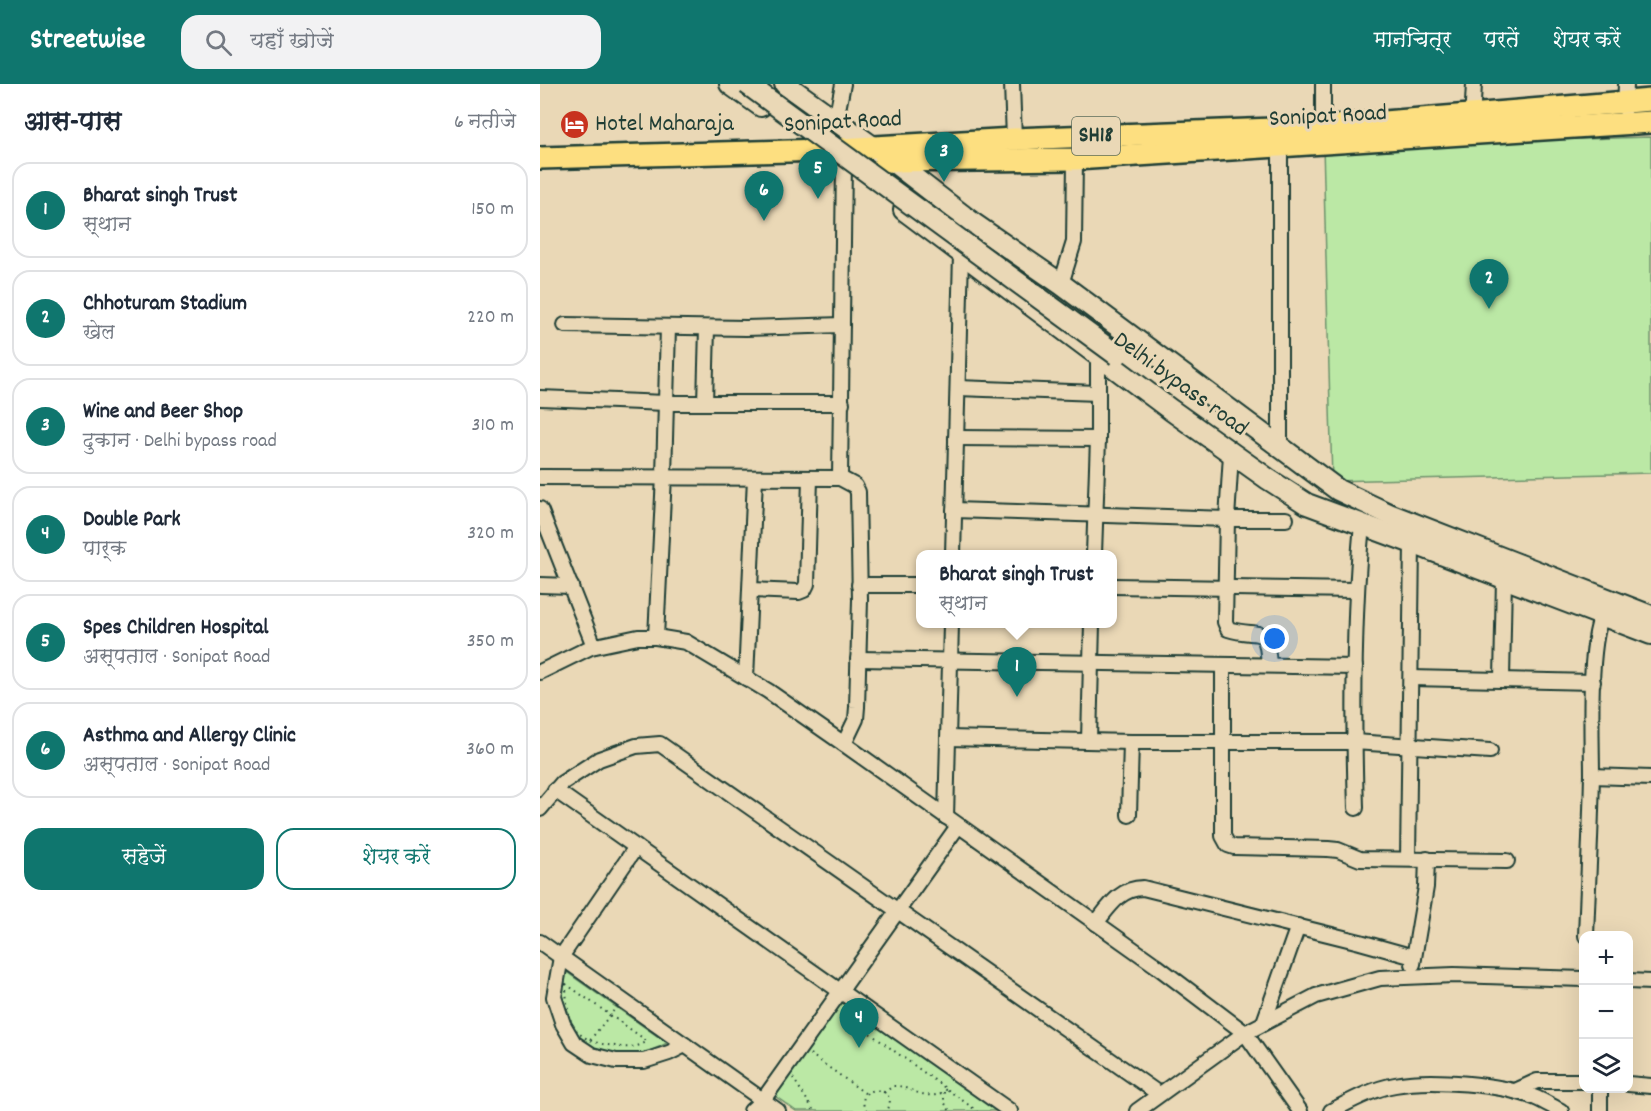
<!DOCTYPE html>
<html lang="hi">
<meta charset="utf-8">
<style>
:root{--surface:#fff;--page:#f2f2f3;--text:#1f2937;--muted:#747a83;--line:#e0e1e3;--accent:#0f766e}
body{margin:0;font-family:Dekko,"Playpen Sans Deva",sans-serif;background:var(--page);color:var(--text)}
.controls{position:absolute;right:18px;bottom:18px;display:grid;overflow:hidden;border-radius:12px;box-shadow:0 6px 24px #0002}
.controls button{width:54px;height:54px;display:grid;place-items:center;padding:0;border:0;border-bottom:2px solid var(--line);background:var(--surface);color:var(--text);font:30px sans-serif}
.you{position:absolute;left:735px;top:555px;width:21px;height:21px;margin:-15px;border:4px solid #fff;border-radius:50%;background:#1a73e8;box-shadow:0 0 0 9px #1a73e833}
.badge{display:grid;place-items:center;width:39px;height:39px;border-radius:50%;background:var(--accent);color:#fff;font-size:20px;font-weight:700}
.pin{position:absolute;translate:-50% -50px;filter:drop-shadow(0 2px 3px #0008)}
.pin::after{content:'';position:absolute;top:32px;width:21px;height:18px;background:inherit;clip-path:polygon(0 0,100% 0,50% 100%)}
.popup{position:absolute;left:376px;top:466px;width:201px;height:78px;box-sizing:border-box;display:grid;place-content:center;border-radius:12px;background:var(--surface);filter:drop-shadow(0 2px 4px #0005);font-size:20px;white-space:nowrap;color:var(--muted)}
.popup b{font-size:22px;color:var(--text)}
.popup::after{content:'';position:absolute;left:50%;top:100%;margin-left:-12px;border:12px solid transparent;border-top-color:var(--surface)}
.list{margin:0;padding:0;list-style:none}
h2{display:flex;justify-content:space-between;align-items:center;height:78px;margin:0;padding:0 24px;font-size:26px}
h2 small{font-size:20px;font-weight:400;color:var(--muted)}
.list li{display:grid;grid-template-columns:39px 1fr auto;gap:18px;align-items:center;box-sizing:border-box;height:96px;margin:0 12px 12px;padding:0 12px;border:2px solid var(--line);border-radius:18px}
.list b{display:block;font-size:22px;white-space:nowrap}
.list p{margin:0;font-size:20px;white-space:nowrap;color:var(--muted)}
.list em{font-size:20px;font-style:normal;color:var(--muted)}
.actions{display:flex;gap:12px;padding:18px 24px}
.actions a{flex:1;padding:14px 0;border:2px solid var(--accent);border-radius:18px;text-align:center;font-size:21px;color:var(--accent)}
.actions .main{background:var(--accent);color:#fff}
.icon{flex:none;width:33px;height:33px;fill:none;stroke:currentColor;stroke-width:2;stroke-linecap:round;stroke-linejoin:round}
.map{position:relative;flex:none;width:1111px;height:1027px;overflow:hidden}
header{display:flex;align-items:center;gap:36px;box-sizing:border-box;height:84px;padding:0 30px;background:var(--accent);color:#fff}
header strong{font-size:28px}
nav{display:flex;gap:33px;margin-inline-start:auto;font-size:21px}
.search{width:420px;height:54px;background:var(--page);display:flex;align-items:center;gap:15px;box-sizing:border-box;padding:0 21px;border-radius:18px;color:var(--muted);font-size:22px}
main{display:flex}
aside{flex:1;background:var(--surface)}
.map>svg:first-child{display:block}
.green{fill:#bbe8a5;stroke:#6d926c;stroke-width:1.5}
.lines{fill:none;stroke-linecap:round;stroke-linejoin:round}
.minor-casing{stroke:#1f3d34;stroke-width:18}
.secondary-casing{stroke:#1f3d34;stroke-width:24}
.primary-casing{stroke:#1f3d34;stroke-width:26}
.path{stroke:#1f3d34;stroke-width:2;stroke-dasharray:1.5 4.5;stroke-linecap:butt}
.minor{stroke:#ead8b6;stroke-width:14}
.secondary{stroke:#ead8b6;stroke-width:20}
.primary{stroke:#fddf80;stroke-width:21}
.secondary-bridge-casing{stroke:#1f3d34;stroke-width:24;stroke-linecap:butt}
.secondary-bridge{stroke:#ead8b6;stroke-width:20}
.labels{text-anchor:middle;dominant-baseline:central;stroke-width:6;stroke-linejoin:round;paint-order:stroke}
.shield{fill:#ead8b6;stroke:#5c6c5b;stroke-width:1.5}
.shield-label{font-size:22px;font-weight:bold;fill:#1f3d34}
.street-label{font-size:24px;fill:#1f3d34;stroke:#ead8b6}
.poi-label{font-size:24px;fill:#1f3d34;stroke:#ead8b6;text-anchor:start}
</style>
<header>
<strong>Streetwise</strong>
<div class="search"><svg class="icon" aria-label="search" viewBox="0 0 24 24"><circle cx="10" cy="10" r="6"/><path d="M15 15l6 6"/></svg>यहाँ खोजें</div>
<nav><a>मानचित्र</a><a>परतें</a><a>शेयर करें</a></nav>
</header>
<main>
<aside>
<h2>आस-पास<small>6 नतीजे</small></h2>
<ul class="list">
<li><span class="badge">1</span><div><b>Bharat singh Trust</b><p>स्थान</p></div><em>150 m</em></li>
<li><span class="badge">2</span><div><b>Chhoturam Stadium</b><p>खेल</p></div><em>220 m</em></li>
<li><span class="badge">3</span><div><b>Wine and Beer Shop</b><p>दुकान · Delhi bypass road</p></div><em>310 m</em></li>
<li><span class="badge">4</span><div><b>Double Park</b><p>पार्क</p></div><em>320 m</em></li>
<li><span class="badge">5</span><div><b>Spes Children Hospital</b><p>अस्पताल · Sonipat Road</p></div><em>350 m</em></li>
<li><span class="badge">6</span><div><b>Asthma and Allergy Clinic</b><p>अस्पताल · Sonipat Road</p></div><em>360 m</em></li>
</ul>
<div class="actions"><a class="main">सहेजें</a><a>शेयर करें</a></div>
</aside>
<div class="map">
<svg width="1111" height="1027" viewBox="0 0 1111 1027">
<rect width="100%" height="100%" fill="#ead8b6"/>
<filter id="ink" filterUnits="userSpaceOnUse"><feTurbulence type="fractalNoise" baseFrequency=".0167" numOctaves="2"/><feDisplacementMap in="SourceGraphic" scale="12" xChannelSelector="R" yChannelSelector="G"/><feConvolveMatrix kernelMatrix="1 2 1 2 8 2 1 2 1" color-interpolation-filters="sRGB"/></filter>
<g filter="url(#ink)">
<!-- green -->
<g class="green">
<path d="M1111,53V389L792,397L783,62Z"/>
<path d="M25,887L127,959C84,984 29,969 21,915C19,907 23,896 25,887Z"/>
<path d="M302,917L461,1027H256L235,1012Z"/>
</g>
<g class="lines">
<defs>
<g id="minor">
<path d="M472,0L474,55"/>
<path d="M783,0V43"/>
<path d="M1085,25L1086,0"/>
<path d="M296,36L303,0"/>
<path d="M932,37L934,0"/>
<path d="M521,200L534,158L535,75"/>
<path d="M25,241L206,244L302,241"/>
<path d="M418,304L558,309"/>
<path d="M0,314L126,319H302"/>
<path d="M165,319L167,244"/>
<path d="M416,354L558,355"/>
<path d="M740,363V62"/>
<path d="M691,370L687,435L685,538L688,545C721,555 726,538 729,581"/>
<path d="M0,393L300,394L315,402L318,408L320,516L317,623L316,635L304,660"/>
<path d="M300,394L304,79"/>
<path d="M0,425L54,562"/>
<path d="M414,426L687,435H746"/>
<path d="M413,470L421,171"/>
<path d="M554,470L558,355V273"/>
<path d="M0,501L31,502"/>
<path d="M319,501H381"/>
<path d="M573,502L815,506"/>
<path d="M211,506L259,508L264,506L267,500L270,394"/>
<path d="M116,553L124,392L128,243"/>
<path d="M318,575L815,583"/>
<path d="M683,581V752L688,761L694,763L788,765L798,766L820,775L967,777"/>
<path d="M0,588L51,563L98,553H116L146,558L228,607L304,660L614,880L705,949L760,1027"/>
<path d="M206,594L215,394"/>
<path d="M871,594L1053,598"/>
<path d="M962,595L964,493"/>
<path d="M408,654L591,658H814L950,667"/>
<path d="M549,656L552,540"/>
<path d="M1052,692L1111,694"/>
<path d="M15,706L470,1027"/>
<path d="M816,724C813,629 813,534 822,440"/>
<path d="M0,725L22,699L59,675L96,662L120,660L619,1010"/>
<path d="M589,731L591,658"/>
<path d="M406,733L411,540"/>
<path d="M96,763L21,873L14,913L23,940L34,959L52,971L76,977H104L129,969L145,961"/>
<path d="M868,775L872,459"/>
<path d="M556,839C569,823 580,804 603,804L820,858L874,873"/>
<path d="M1046,852C1048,798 1051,744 1052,690C1052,654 1047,553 1065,526"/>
<path d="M0,858L238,1027"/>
<path d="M873,880L886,803L887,775"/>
<path d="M1088,897L1111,898"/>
<path d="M724,938L758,842"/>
<path d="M1088,1000L1111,1002"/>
<path d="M1060,1004V1027"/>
<path d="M975,1007L997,997H1044"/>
<path d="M211,1027L223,1016L418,742"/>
<path d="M597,1027L705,949L776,912L840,894L914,891L1044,895"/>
<path d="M791,1027C811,1017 832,1005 855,1001C891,994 962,1000 996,1014C1005,1018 1013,1023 1021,1027"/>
</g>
<g id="secondary">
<path d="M190,0L221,22"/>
<path d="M245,0L351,76L434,140L521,200L798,406L849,430L1111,532"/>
<path d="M364,126L631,326L728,395L767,420L872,459L1111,550"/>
</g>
<g id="primary">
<path d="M0,74L282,66L474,55L783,43L1111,16"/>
<path d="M345,77L535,75L1111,38"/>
</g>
</defs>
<!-- minor casing -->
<use href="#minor" class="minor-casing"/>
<!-- secondary casing -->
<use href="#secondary" class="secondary-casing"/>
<!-- primary casing -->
<use href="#primary" class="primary-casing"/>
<!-- path -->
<g class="path">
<path d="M26,900L107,957C99,964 85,964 75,962C32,957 27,940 26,900Z"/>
<path d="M301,930L302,929L437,1027"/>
<path d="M50,956L75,925"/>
<path d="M270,970L326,1010"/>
<path d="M253,994L274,1027"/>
<path d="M404,1008V1018L410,1027"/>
<path d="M344,1009L353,1002H359C374,1006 393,1019 406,1005"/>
<path d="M326,1027C311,999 362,1000 347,1027"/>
</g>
<!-- minor -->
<use href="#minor" class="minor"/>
<!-- secondary -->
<use href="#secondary" class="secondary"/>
<!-- primary -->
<use href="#primary" class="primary"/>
<defs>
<path id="secondary-bridge" d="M207,0L577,271"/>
</defs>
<!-- secondary-bridge casing -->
<use href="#secondary-bridge" class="secondary-bridge-casing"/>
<!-- secondary-bridge -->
<use href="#secondary-bridge" class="secondary-bridge"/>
</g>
</g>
<!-- icons -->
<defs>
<symbol id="hotel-disc" viewBox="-11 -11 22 22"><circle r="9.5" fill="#c8321e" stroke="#ead8b6"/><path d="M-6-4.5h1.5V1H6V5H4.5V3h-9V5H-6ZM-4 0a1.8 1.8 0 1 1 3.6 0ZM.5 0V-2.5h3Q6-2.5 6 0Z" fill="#fff"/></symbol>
</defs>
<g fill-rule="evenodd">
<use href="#hotel-disc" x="18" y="24" width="33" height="33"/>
</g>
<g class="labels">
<!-- shield labels -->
<rect class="shield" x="532" y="33" width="48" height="38" rx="4.5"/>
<g class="shield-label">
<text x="556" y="52">SH18</text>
</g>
<!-- street labels -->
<g class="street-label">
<text transform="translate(788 33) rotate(-3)">Sonipat Road</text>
<text transform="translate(303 39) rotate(-3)">Sonipat Road</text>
<text transform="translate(640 301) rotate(36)">Delhi bypass road</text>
</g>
<!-- poi labels -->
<g class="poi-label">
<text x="55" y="41">Hotel Maharaja</text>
</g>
</g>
</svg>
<div class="controls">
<button>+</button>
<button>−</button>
<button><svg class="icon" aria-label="layers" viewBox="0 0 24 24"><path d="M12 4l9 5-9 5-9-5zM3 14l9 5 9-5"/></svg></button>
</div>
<div class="you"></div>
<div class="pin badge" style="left:477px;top:613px">1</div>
<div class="popup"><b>Bharat singh Trust</b>स्थान</div>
<div class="pin badge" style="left:949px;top:225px">2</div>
<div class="pin badge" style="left:404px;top:98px">3</div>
<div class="pin badge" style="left:319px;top:964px">4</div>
<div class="pin badge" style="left:278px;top:115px">5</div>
<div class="pin badge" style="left:224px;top:137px">6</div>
</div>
</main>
